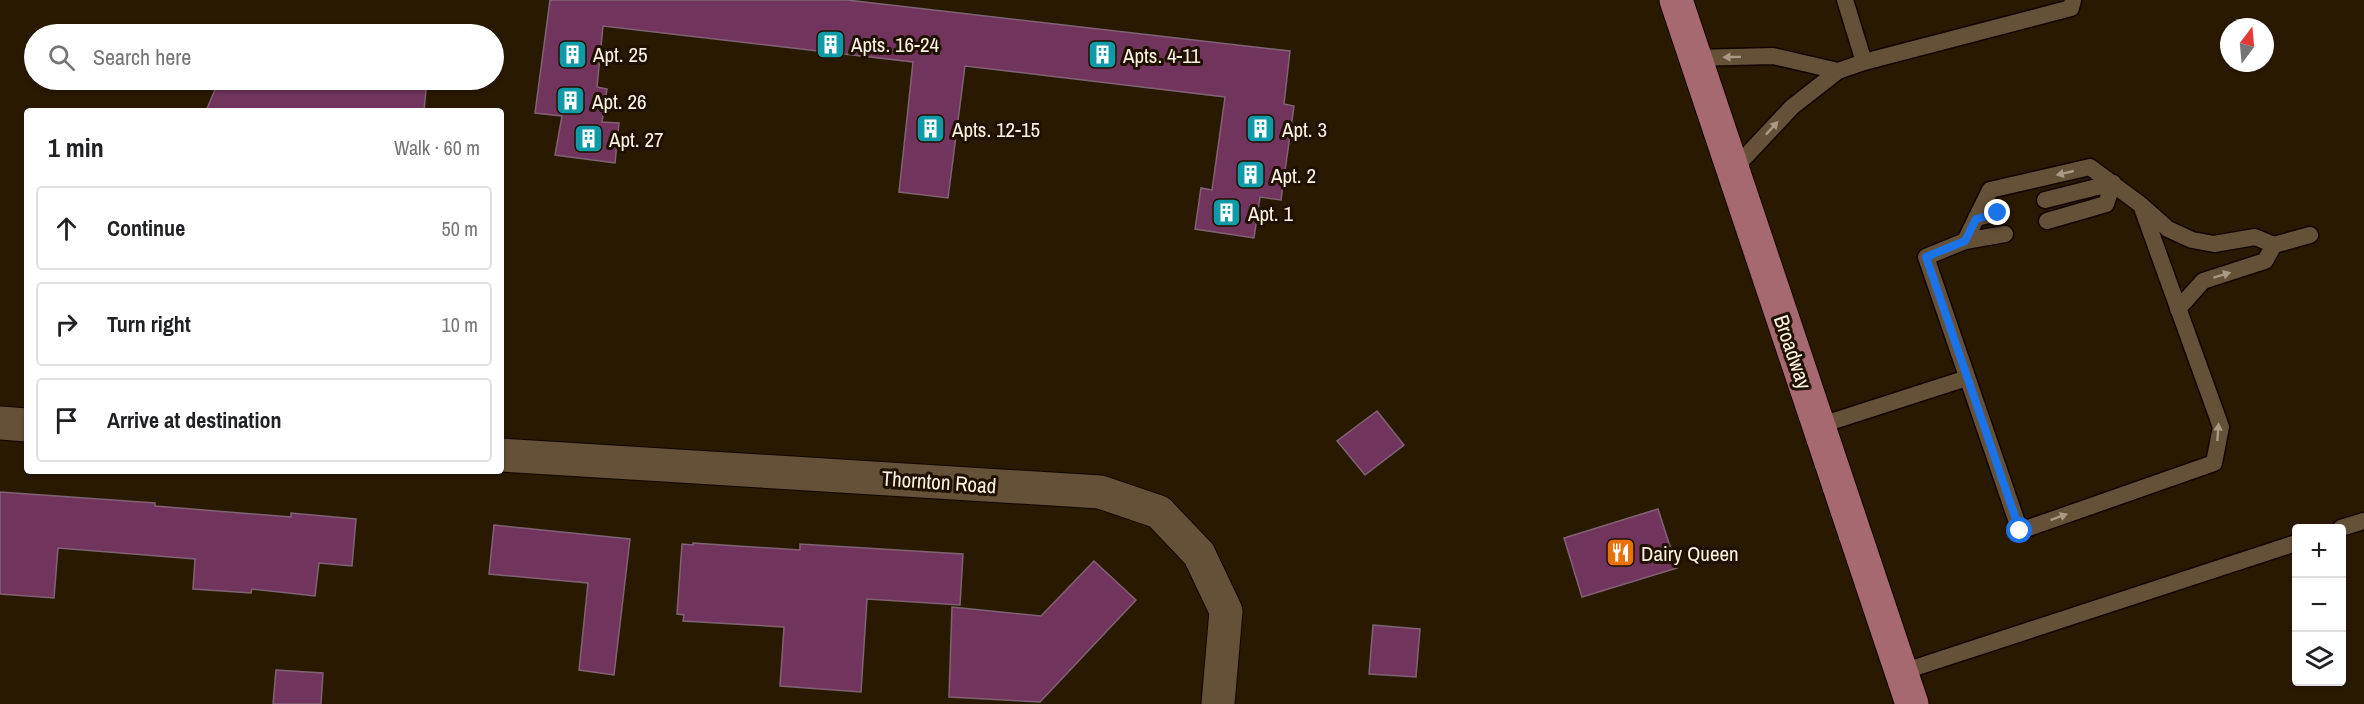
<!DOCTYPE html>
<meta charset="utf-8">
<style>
:root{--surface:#fff;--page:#f6f6f6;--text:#202124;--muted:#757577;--line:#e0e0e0}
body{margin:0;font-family:"Archivo Narrow",sans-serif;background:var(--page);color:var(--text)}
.controls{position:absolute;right:18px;bottom:18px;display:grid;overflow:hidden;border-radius:6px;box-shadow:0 2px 4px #0004}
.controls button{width:54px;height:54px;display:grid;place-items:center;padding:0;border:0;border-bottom:2px solid var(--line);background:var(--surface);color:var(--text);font:30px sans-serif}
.compass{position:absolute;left:2220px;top:18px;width:54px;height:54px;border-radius:50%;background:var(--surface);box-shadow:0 2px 4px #0004;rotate:16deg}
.stop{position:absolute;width:18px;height:18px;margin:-14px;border:4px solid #1a73e8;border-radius:50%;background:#fff}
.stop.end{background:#1a73e8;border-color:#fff;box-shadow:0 2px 6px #0008}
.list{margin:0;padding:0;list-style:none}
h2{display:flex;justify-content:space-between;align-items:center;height:78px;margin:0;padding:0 24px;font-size:26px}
h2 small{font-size:20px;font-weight:400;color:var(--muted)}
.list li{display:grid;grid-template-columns:39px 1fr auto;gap:18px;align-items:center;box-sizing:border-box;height:84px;margin:0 12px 12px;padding:0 12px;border:2px solid var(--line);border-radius:6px}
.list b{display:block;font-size:22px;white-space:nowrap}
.list em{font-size:20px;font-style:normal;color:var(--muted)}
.icon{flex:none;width:33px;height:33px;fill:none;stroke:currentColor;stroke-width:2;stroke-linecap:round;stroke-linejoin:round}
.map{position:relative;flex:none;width:2364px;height:704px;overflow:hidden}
.search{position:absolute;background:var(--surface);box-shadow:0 2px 4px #0004;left:24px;top:24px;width:480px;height:66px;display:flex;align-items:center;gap:15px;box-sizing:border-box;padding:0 21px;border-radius:33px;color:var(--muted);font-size:22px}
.panel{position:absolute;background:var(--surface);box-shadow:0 2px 4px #0004;left:24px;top:108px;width:480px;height:366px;border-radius:6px}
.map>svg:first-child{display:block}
.building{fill:#71355d;stroke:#806274;stroke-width:1.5}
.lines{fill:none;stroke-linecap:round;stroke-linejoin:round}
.service-casing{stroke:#120400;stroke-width:19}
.minor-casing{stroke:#120400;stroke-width:35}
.primary-casing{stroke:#120400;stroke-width:35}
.service{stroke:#655137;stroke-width:16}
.minor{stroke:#655137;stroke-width:33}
.primary{stroke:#a66970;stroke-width:33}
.oneway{fill:#aa9985}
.route{stroke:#1a73e8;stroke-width:8}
.labels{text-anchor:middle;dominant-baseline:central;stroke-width:6;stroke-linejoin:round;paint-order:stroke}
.poi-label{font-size:21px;fill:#fef2e4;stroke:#201000;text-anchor:start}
.street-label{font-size:21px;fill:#fef2e4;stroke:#201000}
</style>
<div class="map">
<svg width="2364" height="704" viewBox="0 0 2364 704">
<rect width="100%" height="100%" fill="#2a1901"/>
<!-- building -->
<g class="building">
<path d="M550,0H847L1290,51L1284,104L1294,106L1281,200L1260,197L1254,238L1195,229L1201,188L1212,190L1225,97L965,66L948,198L899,192L913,62L603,26L597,87L607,89L602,122L619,123L615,163L555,155L562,116L535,113Z"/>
<path d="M219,80H312L358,87L359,80H427L424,111H206Z"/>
<path d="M1377,411L1404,445L1365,475L1337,441Z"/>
<path d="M0,492L155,503V506L291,517V513L356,519L352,566L319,563L315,596L252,589L251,593L193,589L195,559L58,548L54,598L0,594Z"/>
<path d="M1658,509L1677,568L1582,597L1564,538Z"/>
<path d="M494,525L630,539L614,675L579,670L588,583L489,574Z"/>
<path d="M693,543L800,550V544L963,554L960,605L867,599L861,692L780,686L784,627L683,621L684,615L677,614L682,544L693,545Z"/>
<path d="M1094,561L1136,600L1040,702L949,697L952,607L1041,616Z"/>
<path d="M1373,625L1420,629L1416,677L1369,674Z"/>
<path d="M276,670L323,673L321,704H273Z"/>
</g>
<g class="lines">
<defs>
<g id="service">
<path d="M1845,0L1864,62"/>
<path d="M1694,58L1773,56L1838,71L1792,107L1732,171"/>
<path d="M1838,71L1864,62L2071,8L2073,0"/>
<path d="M2045,200L2113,183"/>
<path d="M2141,205L2221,427L2214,463L2020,531L1926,257L1965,241L1990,190L2090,167L2141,205L2168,229L2192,240L2214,244L2255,237L2274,245L2265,261L2203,281L2178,309"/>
<path d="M1976,218L1998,213"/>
<path d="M2047,221L2106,204L2113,183"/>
<path d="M1965,241L2005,234"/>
<path d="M2274,245L2310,235"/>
<path d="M1818,426L1967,378"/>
<path d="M2341,528L2364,521"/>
<path d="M1902,672L2296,543"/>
</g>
<g id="minor">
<path d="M0,423L27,425"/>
<path d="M501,455L1100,492L1159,512L1199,554L1226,611L1218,704"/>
</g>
<path id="primary" d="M1676,0L1912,704"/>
</defs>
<!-- service casing -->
<use href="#service" class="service-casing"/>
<!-- minor casing -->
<use href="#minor" class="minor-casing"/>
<!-- primary casing -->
<use href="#primary" class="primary-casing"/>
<!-- service -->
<use href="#service" class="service"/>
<!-- minor -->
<use href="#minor" class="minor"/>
<!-- primary -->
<use href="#primary" class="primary"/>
</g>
<!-- one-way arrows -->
<defs><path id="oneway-solid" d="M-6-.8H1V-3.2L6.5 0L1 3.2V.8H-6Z" transform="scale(1.5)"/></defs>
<g class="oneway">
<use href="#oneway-solid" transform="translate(1732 57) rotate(179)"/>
<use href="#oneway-solid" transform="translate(1772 128) rotate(-47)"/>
<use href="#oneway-solid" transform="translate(2065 173) rotate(167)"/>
<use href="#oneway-solid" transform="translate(2222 275) rotate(-17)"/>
<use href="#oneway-solid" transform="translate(2218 432) rotate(-86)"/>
<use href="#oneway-solid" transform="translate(2059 517) rotate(-20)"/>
</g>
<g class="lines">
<!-- route -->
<path class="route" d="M1998,213L1976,219L1965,241L1926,257L2020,531"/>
</g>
<!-- icons -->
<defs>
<symbol id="building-square" viewBox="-11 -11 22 22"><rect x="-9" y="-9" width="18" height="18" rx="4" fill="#0f9aa8" stroke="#201000"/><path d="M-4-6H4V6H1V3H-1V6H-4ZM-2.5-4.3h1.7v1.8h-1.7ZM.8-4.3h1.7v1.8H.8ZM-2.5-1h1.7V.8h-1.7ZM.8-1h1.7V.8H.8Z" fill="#fff"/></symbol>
<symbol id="restaurant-square" viewBox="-11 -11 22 22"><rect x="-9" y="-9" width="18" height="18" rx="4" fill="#e8710a" stroke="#201000"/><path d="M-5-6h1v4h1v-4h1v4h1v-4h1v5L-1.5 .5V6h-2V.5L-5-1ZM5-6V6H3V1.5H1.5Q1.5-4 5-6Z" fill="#fff"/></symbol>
</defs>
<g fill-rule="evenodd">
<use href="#building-square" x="814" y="28" width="33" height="33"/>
<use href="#building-square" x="556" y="38" width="33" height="33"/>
<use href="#building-square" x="1086" y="38" width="33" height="33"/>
<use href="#building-square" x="554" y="84" width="33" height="33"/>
<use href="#building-square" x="914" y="112" width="33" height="33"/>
<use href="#building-square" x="1244" y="112" width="33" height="33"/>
<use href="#building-square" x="572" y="122" width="33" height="33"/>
<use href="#building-square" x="1234" y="158" width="33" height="33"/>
<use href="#building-square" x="1210" y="196" width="33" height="33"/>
<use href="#restaurant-square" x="1604" y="536" width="33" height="33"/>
</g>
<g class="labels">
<!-- poi labels -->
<g class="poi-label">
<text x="851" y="44">Apts. 16-24</text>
<text x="593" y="54">Apt. 25</text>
<text x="1123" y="55">Apts. 4-11</text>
<text x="592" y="101">Apt. 26</text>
<text x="952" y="129">Apts. 12-15</text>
<text x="1282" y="129">Apt. 3</text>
<text x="609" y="139">Apt. 27</text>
<text x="1271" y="175">Apt. 2</text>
<text x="1248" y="213">Apt. 1</text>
<text x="1641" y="553">Dairy Queen</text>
</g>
<!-- street labels -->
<g class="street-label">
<text transform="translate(1793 352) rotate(71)">Broadway</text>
<text transform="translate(939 482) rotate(4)">Thornton Road</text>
</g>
</g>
</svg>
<div class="controls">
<button>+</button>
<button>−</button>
<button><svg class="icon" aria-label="layers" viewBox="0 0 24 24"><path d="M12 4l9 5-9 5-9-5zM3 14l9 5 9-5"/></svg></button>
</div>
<svg class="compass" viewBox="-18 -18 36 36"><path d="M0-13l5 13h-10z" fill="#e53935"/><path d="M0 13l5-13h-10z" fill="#757577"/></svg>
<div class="stop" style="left:2020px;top:531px"></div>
<div class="stop end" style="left:1998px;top:213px"></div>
<div class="search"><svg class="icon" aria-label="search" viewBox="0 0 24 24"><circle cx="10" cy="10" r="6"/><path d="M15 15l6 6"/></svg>Search here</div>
<section class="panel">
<h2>1 min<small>Walk · 60 m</small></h2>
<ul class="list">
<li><svg class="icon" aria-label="ahead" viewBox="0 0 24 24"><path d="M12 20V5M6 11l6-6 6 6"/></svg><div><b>Continue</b></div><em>50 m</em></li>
<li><svg class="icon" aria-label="right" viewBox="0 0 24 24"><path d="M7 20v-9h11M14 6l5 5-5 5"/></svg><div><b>Turn right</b></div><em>10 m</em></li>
<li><svg class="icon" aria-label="arrive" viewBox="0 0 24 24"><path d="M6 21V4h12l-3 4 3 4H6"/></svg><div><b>Arrive at destination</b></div></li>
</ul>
</section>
</div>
